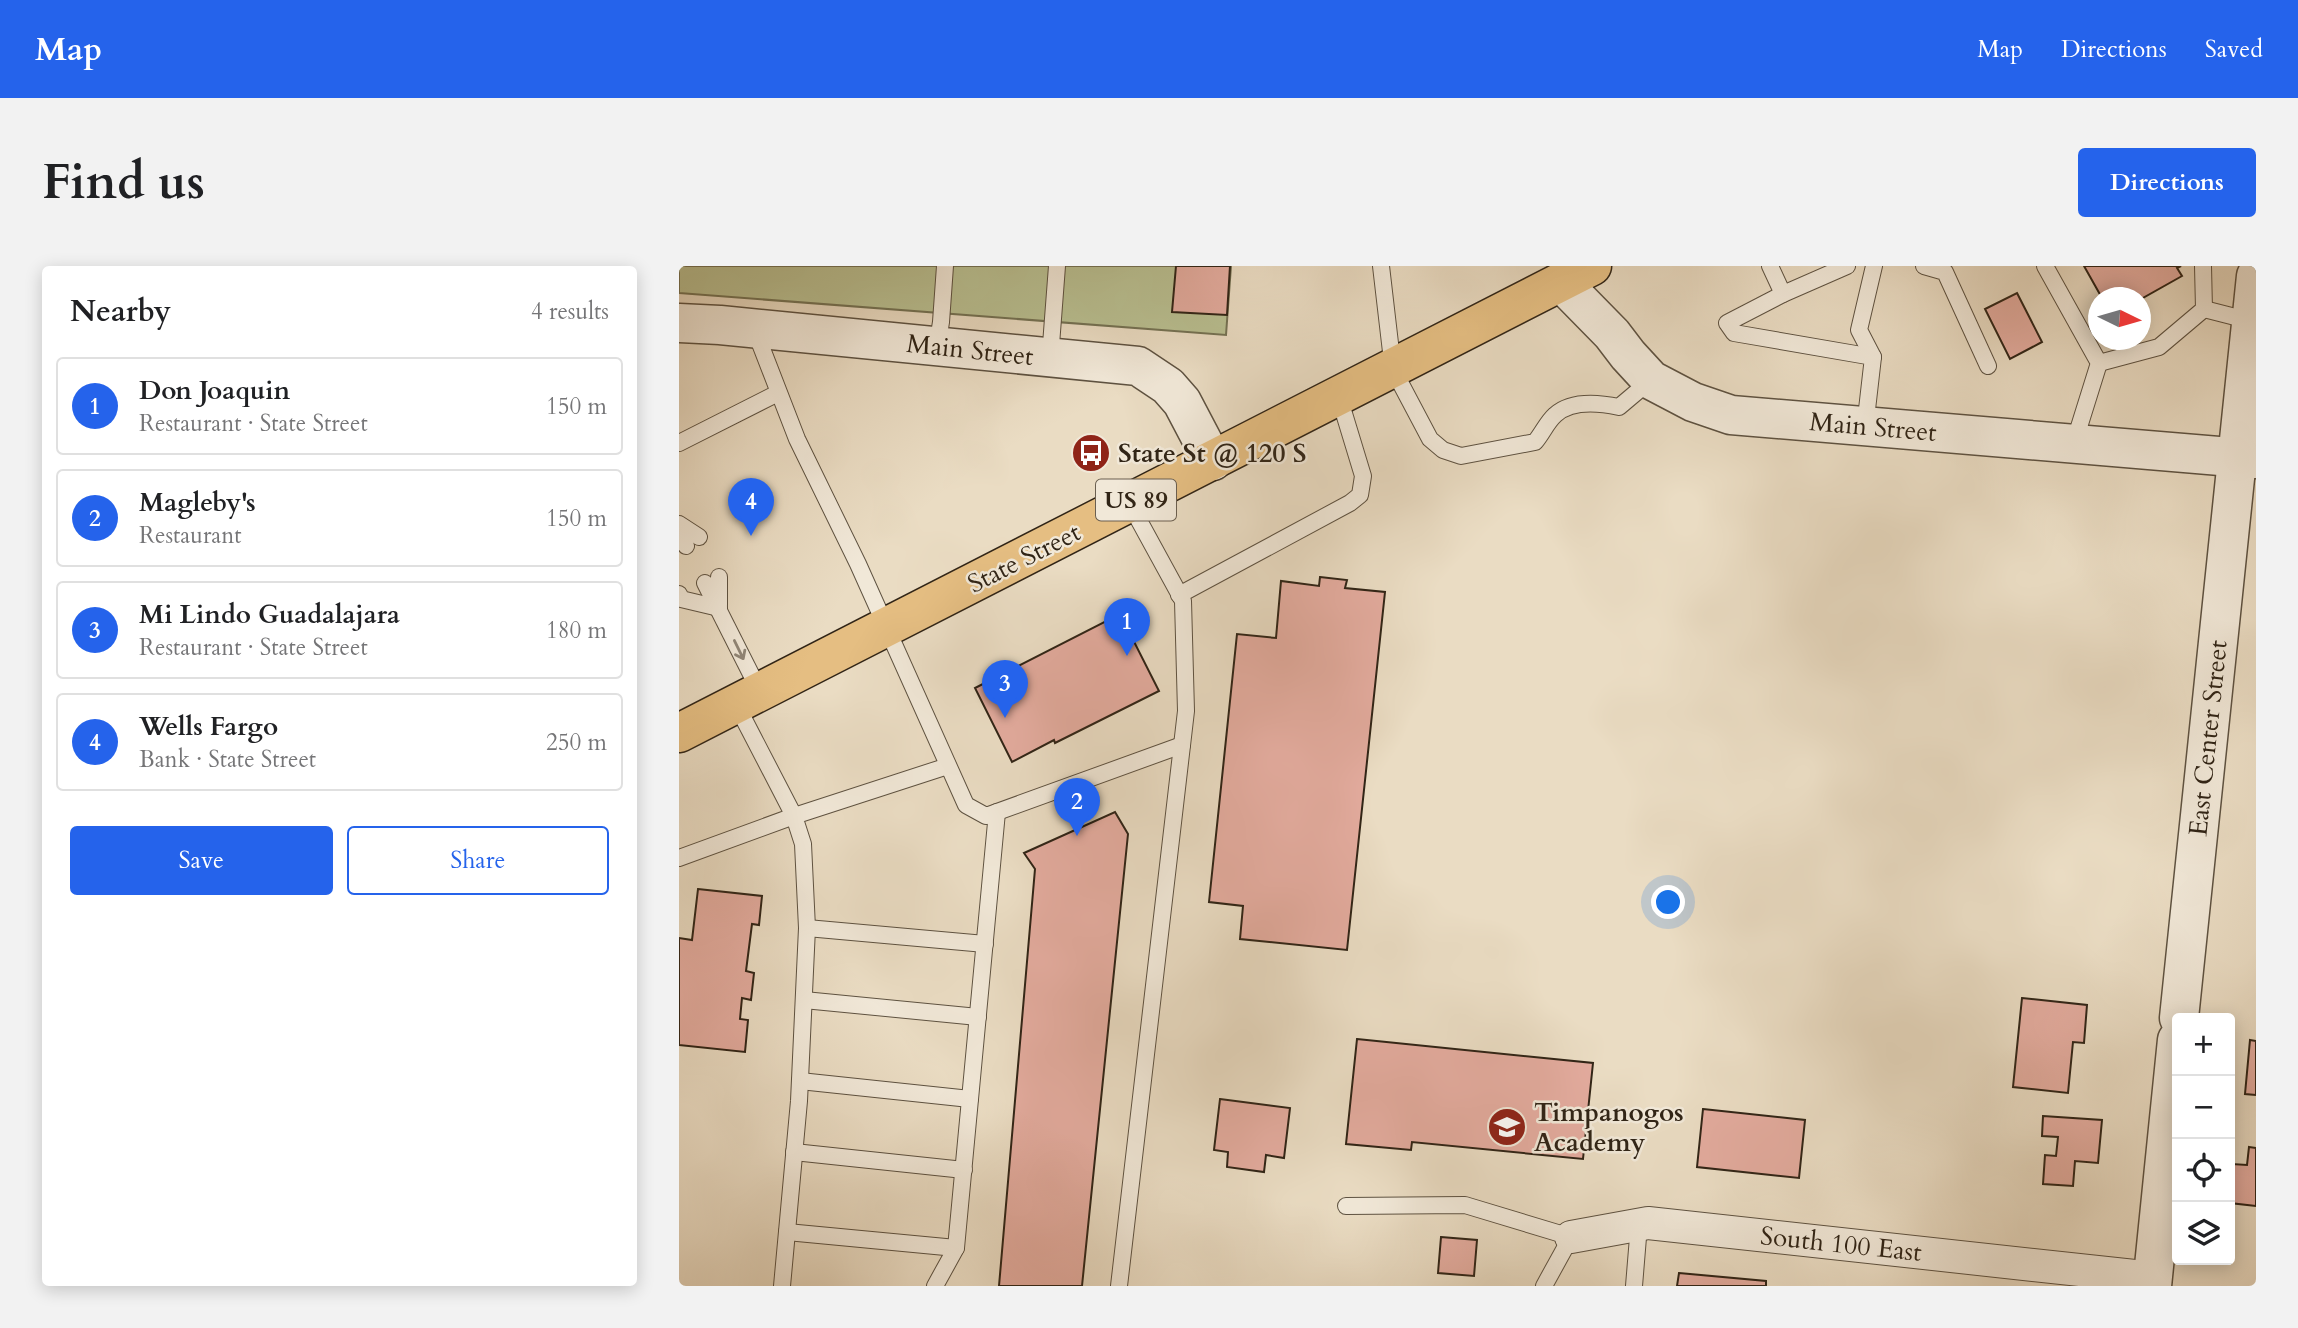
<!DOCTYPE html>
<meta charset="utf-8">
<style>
:root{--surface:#fff;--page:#f2f2f2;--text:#202124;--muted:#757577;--line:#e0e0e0;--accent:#2563eb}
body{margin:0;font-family:Cardo,serif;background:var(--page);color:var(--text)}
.controls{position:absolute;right:21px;bottom:21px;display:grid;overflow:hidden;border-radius:7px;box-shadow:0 4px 18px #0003}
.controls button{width:63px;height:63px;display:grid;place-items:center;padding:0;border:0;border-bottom:2px solid var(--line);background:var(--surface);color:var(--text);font:35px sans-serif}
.compass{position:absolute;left:1409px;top:21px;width:63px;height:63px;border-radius:50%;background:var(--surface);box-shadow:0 4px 18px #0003;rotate:95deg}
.you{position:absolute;left:990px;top:637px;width:24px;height:24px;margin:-18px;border:5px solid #fff;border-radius:50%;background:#1a73e8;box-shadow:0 0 0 10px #1a73e833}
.badge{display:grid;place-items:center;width:46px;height:46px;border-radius:50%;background:var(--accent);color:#fff;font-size:23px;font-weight:700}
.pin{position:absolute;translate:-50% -58px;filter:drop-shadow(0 2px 4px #0008)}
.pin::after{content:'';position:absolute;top:37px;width:24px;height:21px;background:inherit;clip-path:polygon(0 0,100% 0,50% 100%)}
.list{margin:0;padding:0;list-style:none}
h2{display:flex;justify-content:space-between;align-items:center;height:91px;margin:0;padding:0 28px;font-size:30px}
h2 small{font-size:23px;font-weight:400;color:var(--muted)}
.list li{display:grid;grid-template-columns:46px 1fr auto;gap:21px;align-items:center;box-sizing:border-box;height:98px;margin:0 14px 14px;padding:0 14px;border:2px solid var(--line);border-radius:7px}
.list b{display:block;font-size:26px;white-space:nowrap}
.list p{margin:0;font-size:23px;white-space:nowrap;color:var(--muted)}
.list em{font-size:23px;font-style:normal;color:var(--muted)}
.actions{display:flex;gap:14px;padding:21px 28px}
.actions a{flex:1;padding:16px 0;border:2px solid var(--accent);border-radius:7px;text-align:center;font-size:24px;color:var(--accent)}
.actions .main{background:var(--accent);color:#fff}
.icon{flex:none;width:38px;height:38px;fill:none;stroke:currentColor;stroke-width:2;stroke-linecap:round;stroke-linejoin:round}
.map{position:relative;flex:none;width:1577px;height:1020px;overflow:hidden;border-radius:7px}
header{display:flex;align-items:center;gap:42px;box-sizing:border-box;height:98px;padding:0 35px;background:var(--accent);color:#fff}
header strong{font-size:33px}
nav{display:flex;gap:38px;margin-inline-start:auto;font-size:24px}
.intro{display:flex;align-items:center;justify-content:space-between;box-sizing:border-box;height:168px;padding:0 42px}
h1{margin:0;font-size:49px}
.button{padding:18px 32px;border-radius:7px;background:var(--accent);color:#fff;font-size:24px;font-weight:700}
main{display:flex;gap:42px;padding:0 42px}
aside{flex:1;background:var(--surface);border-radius:7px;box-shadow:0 4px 18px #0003}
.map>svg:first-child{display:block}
.green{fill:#b9c092;stroke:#747254;stroke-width:2}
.building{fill:#e3ab9e;stroke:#302416;stroke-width:2}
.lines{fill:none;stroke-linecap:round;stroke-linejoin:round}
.service-casing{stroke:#5e5241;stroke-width:18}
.minor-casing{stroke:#5e5241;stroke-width:34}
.tertiary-casing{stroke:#5e5241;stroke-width:41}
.primary-casing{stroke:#302416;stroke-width:41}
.service{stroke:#f1e8d8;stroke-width:16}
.minor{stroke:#f1e8d8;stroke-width:32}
.tertiary{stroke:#f1e8d8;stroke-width:38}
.primary{stroke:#e5be82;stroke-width:38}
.oneway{stroke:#908677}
.labels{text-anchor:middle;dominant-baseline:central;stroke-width:5;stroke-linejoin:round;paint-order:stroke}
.shield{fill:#f1e8d8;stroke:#6a5f50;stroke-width:2}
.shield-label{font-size:24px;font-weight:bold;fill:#302416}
.street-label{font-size:26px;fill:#302416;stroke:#f1e8d8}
.poi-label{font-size:26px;font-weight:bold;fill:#302416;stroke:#f1e8d8;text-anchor:start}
</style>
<header>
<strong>Map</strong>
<nav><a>Map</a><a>Directions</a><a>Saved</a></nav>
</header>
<div class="intro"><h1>Find us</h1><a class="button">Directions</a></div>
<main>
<aside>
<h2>Nearby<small>4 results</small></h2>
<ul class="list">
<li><span class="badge">1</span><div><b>Don Joaquin</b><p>Restaurant · State Street</p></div><em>150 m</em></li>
<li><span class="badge">2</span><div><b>Magleby's</b><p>Restaurant</p></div><em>150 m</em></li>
<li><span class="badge">3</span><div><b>Mi Lindo Guadalajara</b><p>Restaurant · State Street</p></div><em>180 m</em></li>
<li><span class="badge">4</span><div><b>Wells Fargo</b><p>Bank · State Street</p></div><em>250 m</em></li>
</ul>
<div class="actions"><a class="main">Save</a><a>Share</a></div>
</aside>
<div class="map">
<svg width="1577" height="1020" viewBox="0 0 1577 1020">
<rect width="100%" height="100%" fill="#eadcc3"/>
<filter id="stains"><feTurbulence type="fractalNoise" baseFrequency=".00286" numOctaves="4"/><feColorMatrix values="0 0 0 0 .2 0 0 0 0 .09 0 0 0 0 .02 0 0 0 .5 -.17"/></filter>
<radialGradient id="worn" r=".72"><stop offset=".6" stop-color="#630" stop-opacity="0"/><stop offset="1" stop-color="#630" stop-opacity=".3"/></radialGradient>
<!-- green -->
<path class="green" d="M0,0H552L547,69L0,27Z"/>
<!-- building -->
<g class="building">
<path d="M497,0H551L548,49L493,46Z"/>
<path d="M1405,0H1502L1498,2L1503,10L1462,33L1423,32Z"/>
<path d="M1338,27L1363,76L1331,93L1306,43Z"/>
<path d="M641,311L668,314L666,322L706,326L668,684L561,673L564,640L530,636L558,368L597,372L602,315L640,320Z"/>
<path d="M441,348L480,425L376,477L375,474L333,496L296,422Z"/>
<path d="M436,546L449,568L403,1020H320L356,603L345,587Z"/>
<path d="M19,623L83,630L80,659L73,658L67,705L75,707L72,734L63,732L61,753L69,754L66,786L0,779V672L13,674Z"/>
<path d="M1343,732L1408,739L1405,777L1394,776L1389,827L1334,821Z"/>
<path d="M678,773L914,797L904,893L733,876L732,884L667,878Z"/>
<path d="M1571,774L1577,775V829L1566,828Z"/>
<path d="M541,833L611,842L605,892L587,889L585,906L548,901L549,886L535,884Z"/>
<path d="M1024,843L1126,854L1120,912L1018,901Z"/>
<path d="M1364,850L1423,854L1419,897L1396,895L1394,920L1364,918L1366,889L1377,890L1379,871L1363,870Z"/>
<path d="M1570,881L1577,882V940L1551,937L1553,898L1568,899Z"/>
<path d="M762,971L798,974L795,1010L759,1007Z"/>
<path d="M1000,1007L1087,1015V1020H998Z"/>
</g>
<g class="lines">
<defs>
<g id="service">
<path d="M702,0L714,103L751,173L764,184L782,190L856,176C863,168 868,156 876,149C892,134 921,137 940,141L972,114"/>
<path d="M1091,0L1104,28L1048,57L1055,67L1194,91L1186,161"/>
<path d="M1245,0L1266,6L1309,100"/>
<path d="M1366,0L1420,97L1395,177"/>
<path d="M1104,28L1168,0"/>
<path d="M1525,43L1572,55"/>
<path d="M75,62L118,173L179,298L287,539L307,550L503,479"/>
<path d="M258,81L262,56L266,0"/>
<path d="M1194,91L1180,64L1195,0"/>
<path d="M371,92L378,0"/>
<path d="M1420,97L1480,81L1525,43L1524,0"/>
<path d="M0,177L99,127"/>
<path d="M0,258L20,271"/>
<path d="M0,266L7,280"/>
<path d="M26,317L81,426"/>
<path d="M0,328L2,333L40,342"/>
<path d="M500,329L671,237L681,229L684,210L660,131"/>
<path d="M40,339V311"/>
<path d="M0,592L115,550L57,438"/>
<path d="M128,662L306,678"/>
<path d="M125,734L299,751"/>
<path d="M121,815L291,833"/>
<path d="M115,886L285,904"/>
<path d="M667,940L786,939L892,971L865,1020"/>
<path d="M108,966L277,982"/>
<path d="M103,1020L120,835L128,662L124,578L115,550L269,500"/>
<path d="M256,1020L277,982L318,546"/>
<path d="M440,1020L507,445L504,335L451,238"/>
<path d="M955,1020L960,959"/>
</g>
<path id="minor" d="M892,971L969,957L1474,1012"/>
<g id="tertiary">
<path d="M882,16L933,68L949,89L972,114L1014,136L1052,149L1577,193"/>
<path d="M0,57L41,59L459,100L489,120L503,136L534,195"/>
<path d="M1500,752L1577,10"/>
<path d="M1473,1020L1498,774"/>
</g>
<path id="primary" d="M0,467L913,0"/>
</defs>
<!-- service casing -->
<use href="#service" class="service-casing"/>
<!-- minor casing -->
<use href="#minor" class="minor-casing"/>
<!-- tertiary casing -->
<use href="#tertiary" class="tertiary-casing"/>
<!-- primary casing -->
<use href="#primary" class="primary-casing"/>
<!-- service -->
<use href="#service" class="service"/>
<!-- minor -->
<use href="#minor" class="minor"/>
<!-- tertiary -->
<use href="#tertiary" class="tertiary"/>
<!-- primary -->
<use href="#primary" class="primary"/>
</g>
<!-- one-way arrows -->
<defs><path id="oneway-shaft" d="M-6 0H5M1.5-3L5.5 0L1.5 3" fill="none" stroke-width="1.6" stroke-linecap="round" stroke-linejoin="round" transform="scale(1.75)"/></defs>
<use class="oneway" href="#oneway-shaft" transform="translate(60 384) rotate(64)"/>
<!-- icons -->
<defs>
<symbol id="bus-disc" viewBox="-11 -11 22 22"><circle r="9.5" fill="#8f2418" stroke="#f1e8d8"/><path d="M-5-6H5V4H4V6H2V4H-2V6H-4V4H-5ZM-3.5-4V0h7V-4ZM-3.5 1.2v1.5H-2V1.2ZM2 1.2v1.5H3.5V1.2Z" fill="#fff"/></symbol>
<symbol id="school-disc" viewBox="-11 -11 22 22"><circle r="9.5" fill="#8f2418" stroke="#f1e8d8"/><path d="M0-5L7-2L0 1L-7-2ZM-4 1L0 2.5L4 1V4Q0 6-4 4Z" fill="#fff"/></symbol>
</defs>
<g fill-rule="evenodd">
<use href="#bus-disc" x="390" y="165" width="44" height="44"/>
<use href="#school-disc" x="806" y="839" width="44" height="44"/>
</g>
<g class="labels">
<!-- shield labels -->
<rect class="shield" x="417" y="213.5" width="80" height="41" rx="5"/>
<g class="shield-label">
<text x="457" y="234">US 89</text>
</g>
<!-- street labels -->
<g class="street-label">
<text transform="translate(291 84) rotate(6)">Main Street</text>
<text transform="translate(1194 161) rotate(5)">Main Street</text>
<text transform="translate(345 292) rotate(-27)">State Street</text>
<text transform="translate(1529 472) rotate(-84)">East Center Street</text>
<text transform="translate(1162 978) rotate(6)">South 100 East</text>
</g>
<!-- poi labels -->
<g class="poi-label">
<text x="439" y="187">State St @ 120 S</text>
<text x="855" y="846">Timpanogos<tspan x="855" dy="30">Academy</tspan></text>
</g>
</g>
<rect width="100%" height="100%" filter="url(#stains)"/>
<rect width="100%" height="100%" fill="url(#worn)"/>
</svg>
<div class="controls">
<button>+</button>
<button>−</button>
<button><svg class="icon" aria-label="locate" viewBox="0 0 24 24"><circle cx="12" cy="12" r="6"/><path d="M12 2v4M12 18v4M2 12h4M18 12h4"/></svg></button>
<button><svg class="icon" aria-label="layers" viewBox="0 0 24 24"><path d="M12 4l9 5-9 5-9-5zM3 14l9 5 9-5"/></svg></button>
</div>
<svg class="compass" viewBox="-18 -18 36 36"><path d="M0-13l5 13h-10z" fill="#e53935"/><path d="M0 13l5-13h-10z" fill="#757577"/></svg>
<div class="you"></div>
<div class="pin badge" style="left:448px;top:390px">1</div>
<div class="pin badge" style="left:398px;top:570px">2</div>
<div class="pin badge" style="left:326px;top:452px">3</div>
<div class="pin badge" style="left:72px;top:270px">4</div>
</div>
</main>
